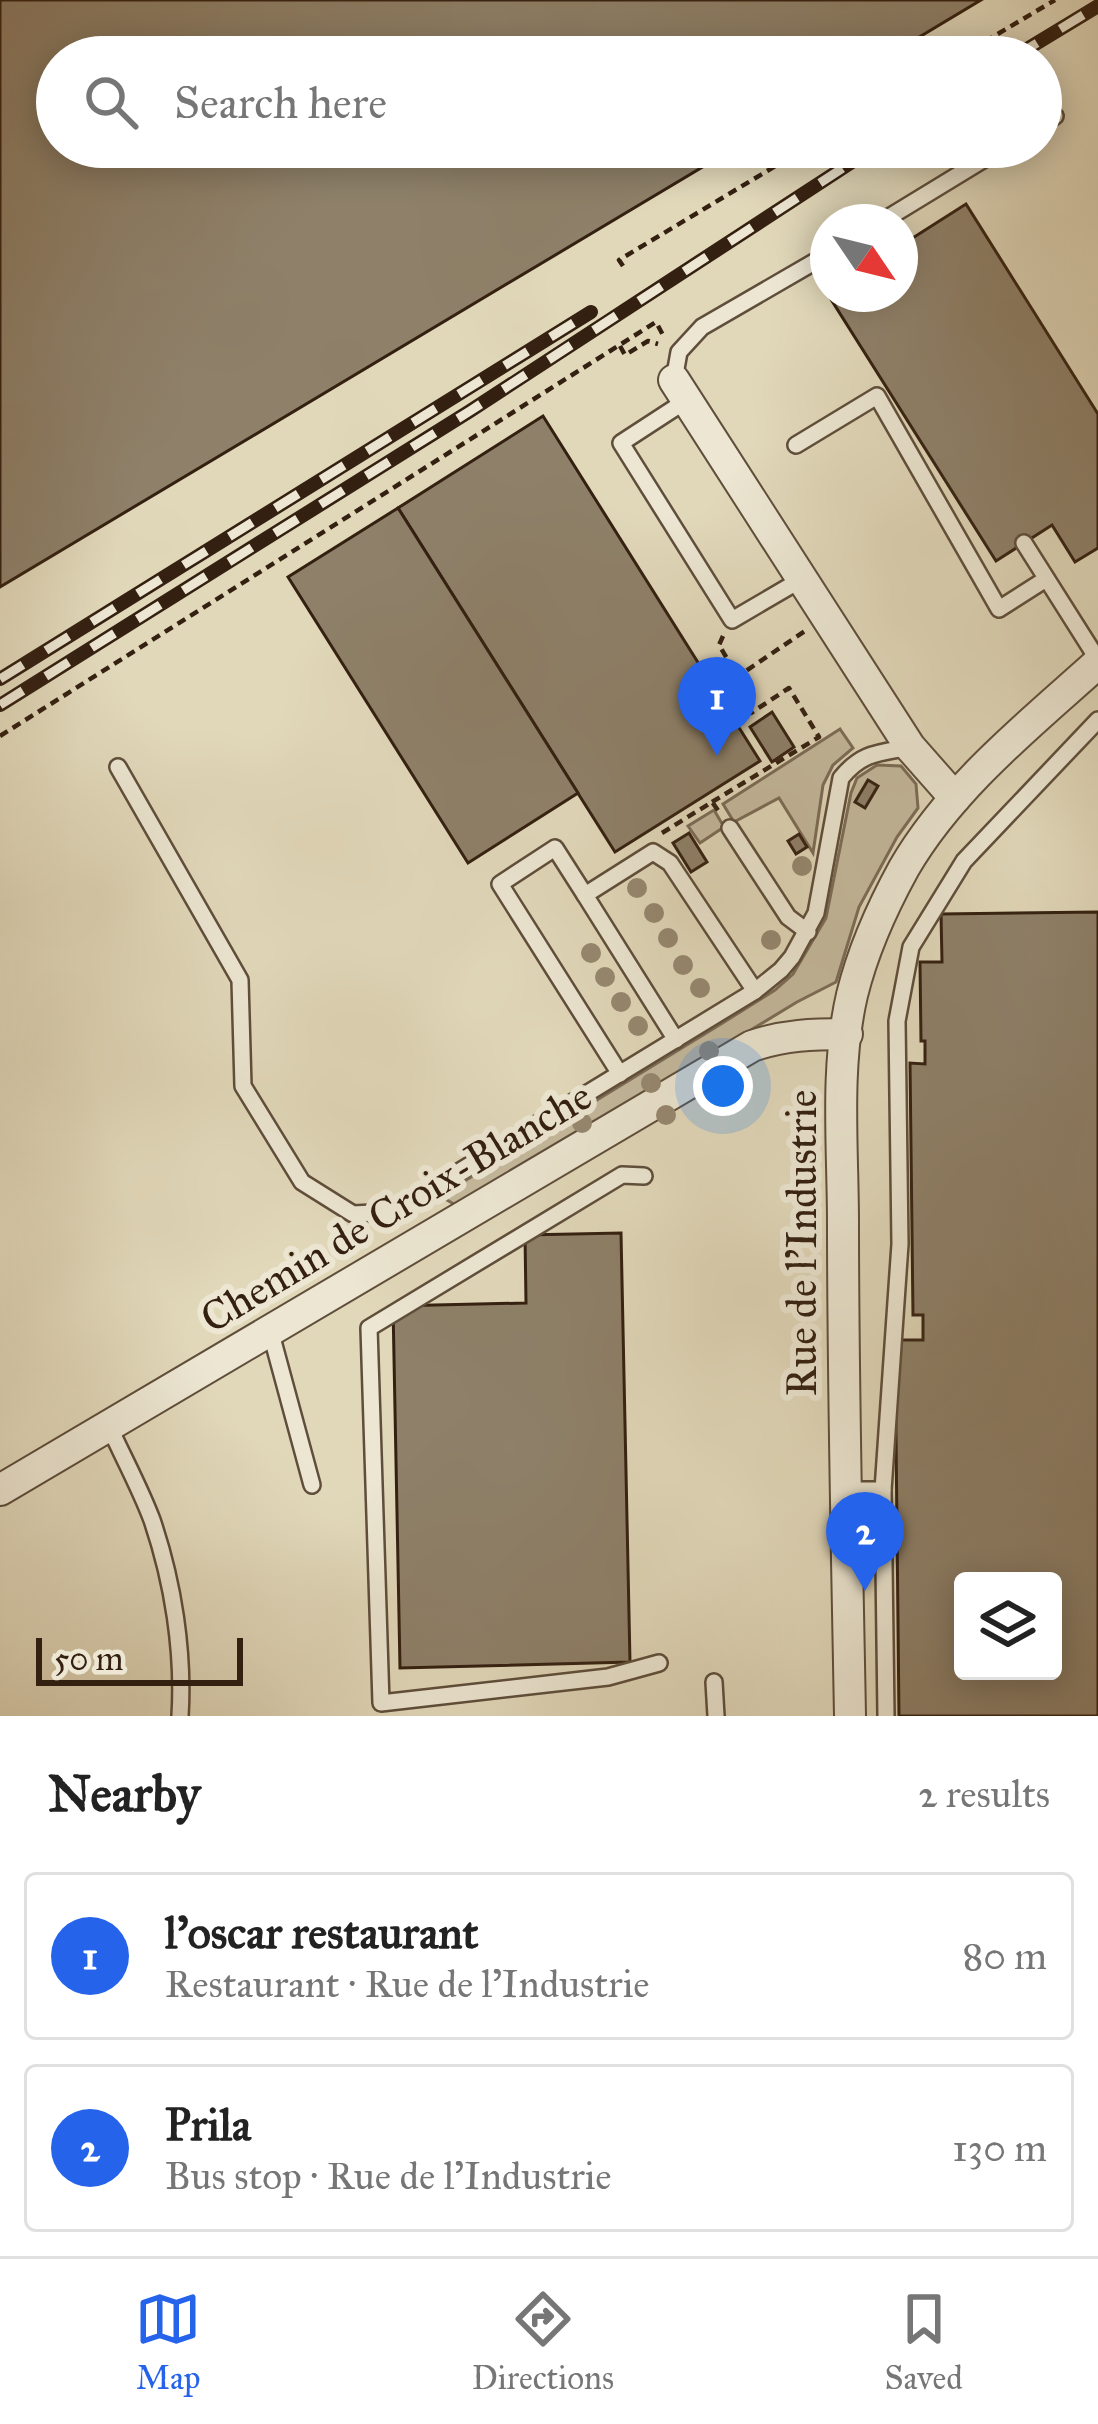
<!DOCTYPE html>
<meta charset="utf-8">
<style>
:root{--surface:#fff;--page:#f6f6f6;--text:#222;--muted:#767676;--line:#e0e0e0;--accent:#2563eb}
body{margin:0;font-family:"IM FELL Great Primer",serif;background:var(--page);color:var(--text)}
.controls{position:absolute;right:36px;bottom:36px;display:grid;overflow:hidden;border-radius:12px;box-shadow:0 6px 30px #0003}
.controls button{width:108px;height:108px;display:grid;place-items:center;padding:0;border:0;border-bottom:3px solid var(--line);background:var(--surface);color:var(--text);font:60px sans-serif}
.compass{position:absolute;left:810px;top:204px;width:108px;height:108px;border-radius:50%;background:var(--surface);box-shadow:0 6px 30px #0003;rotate:125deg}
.scale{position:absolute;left:36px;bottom:30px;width:207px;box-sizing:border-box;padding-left:12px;border:6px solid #342011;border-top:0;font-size:33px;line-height:42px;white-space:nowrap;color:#342011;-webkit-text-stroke:9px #ece6d2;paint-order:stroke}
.you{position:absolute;left:723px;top:1086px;width:42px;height:42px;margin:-30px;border:9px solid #fff;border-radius:50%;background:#1a73e8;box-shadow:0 0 0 18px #1a73e833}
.badge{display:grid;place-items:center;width:78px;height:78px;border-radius:50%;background:var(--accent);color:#fff;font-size:39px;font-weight:700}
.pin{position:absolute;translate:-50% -99px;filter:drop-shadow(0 3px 6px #0008)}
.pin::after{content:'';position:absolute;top:63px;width:42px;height:36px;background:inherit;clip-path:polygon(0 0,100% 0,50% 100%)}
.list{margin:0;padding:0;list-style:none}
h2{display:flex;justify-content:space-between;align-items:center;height:156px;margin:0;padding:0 48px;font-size:51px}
h2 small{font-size:39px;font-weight:400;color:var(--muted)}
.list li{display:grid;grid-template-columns:78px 1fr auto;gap:36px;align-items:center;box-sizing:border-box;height:168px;margin:0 24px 24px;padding:0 24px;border:3px solid var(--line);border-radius:12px}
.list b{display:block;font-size:45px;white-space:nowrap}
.list p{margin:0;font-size:39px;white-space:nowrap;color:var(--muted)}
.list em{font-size:39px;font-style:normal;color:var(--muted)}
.icon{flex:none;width:66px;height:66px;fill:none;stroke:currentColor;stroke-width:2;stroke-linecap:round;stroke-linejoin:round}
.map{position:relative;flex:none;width:1098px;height:1716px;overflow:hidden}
.search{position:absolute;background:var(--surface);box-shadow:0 6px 30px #0003;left:36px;right:36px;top:36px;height:132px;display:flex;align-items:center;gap:30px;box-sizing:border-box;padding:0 42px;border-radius:66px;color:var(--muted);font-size:45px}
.sheet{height:540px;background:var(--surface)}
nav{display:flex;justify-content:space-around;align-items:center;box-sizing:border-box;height:168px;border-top:3px solid var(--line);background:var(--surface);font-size:33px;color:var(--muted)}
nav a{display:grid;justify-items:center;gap:6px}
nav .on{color:var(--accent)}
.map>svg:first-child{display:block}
.green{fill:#c4b99d;stroke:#7c6c57;stroke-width:3}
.building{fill:#8e8069;stroke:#342011;stroke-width:3;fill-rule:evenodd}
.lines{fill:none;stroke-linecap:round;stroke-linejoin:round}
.service-casing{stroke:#5f4e3b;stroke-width:20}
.minor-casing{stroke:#5f4e3b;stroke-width:34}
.path{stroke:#342011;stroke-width:4.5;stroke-dasharray:9 6;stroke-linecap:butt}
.service{stroke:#ece6d2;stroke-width:15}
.minor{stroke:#ece6d2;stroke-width:30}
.rail-casing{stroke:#342011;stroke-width:14}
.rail{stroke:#ece6d2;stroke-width:9;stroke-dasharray:27;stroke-linecap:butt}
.tree{fill:#968870}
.labels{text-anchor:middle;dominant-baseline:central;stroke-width:12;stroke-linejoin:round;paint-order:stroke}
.street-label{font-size:42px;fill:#342011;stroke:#ece6d2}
</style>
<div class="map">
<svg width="1098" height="1716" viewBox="0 0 1098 1716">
<rect width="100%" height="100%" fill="#e1d8ba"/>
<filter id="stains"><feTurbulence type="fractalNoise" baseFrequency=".00167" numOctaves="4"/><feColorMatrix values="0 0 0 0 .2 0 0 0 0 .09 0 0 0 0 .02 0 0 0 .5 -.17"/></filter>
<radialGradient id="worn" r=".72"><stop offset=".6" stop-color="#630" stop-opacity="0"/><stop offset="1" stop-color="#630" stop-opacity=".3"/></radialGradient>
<!-- green -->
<g class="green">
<path d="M840,729L853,748L833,765L823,785L813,853L779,798L734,822L723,804Z"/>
<path d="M877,765L901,766L916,784L918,808L897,837L859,907L836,982L797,1002L459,1207L440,1196L721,1024L775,990L793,974L826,918L851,793L857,778Z"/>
<path d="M714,810L724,827L700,843L688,826Z"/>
</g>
<!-- building -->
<g class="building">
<path d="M0,0H981L886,57H57V147H736L0,587Z"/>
<path d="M966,204L1098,414V548L1075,562L1052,525L996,561L827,293L900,294V246Z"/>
<path d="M543,416L760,761L615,852L398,508Z"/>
<path d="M398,508L578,793L468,863L288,577Z"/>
<path d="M772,712L794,747L772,762L750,727Z"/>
<path d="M868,780L878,786L865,808L855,802Z"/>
<path d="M689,833L707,862L691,872L673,843Z"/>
<path d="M799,834L807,847L796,854L788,841Z"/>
<path d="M1098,912V1716H899L895,1340H923V1315H913L910,1063L925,1064V1041H921L920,962H942L941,914ZM963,1581H1053V1671H963Z"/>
<path d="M621,1233L630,1662L400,1668L393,1306L526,1303L525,1235Z"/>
</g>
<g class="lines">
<defs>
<g id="service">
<path d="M1041,124L1055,116"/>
<path d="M881,222L1004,147"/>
<path d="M674,380L679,352L702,327L828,254"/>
<path d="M687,400L621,443L732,620L802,579"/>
<path d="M796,445L877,396L999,609L1046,579"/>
<path d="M1024,543L1098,660"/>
<path d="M118,767L240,980L243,1086L302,1182L353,1214L393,1212L755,991L781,970L792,957L816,913L841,778C862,752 879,753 910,747"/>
<path d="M730,828L788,917L808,932"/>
<path d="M585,895L555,848L500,884L620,1074"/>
<path d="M676,1040L585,895L653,852L670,863L755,991"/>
<path d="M644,1176L622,1175L369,1328L381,1703L608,1677L659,1663"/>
<path d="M270,1330L312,1485"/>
<path d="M109,1426C123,1457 140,1488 152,1520C173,1582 184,1651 180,1716"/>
<path d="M846,1490H883L900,1244L897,1021L911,947L964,861L1098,720"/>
<path d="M883,1490L886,1716"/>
<path d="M714,1682L716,1716"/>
</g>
<g id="minor">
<path d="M674,380L910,747L955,798"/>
<path d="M0,1490L752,1046C784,1035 813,1034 847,1034"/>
<path d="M850,1716C847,1552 843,1387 843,1223C843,1148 835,1068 852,995C863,950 882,908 904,868C951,787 1029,725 1098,663"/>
</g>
</defs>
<!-- service casing -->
<use href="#service" class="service-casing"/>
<!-- minor casing -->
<use href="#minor" class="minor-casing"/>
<!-- path -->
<g class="path">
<path d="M959,57L1055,0"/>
<path d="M623,266L619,260L807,147"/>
<path d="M620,346L625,355L648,341L658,344"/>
<path d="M723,636L719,645L738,677"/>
<path d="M0,736L656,322L664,337"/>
<path d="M712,802L819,737L789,688L751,713L731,681L805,631"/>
<path d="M662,833L712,802L720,813"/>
</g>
<!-- service -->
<use href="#service" class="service"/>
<!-- minor -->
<use href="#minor" class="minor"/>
<defs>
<g id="rail">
<path d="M1014,57L1098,6"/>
<path d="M0,679L591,312"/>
<path d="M0,705L470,411L875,147"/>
</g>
</defs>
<!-- rail casing -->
<use href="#rail" class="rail-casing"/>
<!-- rail -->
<use href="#rail" class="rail"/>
</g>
<!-- trees -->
<g class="tree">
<circle cx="802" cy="866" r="10"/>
<circle cx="637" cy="888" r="10"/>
<circle cx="654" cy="913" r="10"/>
<circle cx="668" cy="938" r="10"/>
<circle cx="771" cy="940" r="10"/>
<circle cx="591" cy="953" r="10"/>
<circle cx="683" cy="965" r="10"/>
<circle cx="605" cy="977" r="10"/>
<circle cx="700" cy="988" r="10"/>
<circle cx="621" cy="1002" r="10"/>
<circle cx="638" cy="1026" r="10"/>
<circle cx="709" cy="1051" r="10"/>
<circle cx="651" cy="1083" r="10"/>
<circle cx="666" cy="1115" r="10"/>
<circle cx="582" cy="1123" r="10"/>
</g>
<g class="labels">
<!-- street labels -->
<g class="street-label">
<text transform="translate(396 1207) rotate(-31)">Chemin de Croix-Blanche</text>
<text transform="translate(802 1243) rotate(-90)">Rue de l'Industrie</text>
</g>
</g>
<rect width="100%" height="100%" filter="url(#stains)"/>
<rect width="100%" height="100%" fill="url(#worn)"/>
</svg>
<div class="controls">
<button><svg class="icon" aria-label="layers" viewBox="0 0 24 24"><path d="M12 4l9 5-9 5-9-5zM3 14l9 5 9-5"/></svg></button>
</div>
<svg class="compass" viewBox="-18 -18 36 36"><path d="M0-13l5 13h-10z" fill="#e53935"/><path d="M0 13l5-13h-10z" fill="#767676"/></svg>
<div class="scale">50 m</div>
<div class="you"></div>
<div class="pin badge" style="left:717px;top:756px">1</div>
<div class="pin badge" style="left:865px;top:1591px">2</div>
<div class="search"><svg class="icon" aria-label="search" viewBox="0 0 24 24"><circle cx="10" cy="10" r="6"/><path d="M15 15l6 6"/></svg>Search here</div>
</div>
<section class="sheet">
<h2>Nearby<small>2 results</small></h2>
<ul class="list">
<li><span class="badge">1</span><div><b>l’oscar restaurant</b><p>Restaurant · Rue de l'Industrie</p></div><em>80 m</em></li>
<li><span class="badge">2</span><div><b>Prila</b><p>Bus stop · Rue de l'Industrie</p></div><em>130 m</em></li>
</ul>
</section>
<nav>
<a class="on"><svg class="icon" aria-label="map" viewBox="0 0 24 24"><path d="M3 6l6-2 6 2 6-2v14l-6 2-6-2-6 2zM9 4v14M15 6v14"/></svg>Map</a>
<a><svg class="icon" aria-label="directions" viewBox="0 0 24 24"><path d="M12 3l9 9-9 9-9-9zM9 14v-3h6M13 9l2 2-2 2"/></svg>Directions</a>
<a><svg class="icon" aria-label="saved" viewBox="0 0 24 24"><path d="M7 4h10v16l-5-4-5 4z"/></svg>Saved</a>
</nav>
